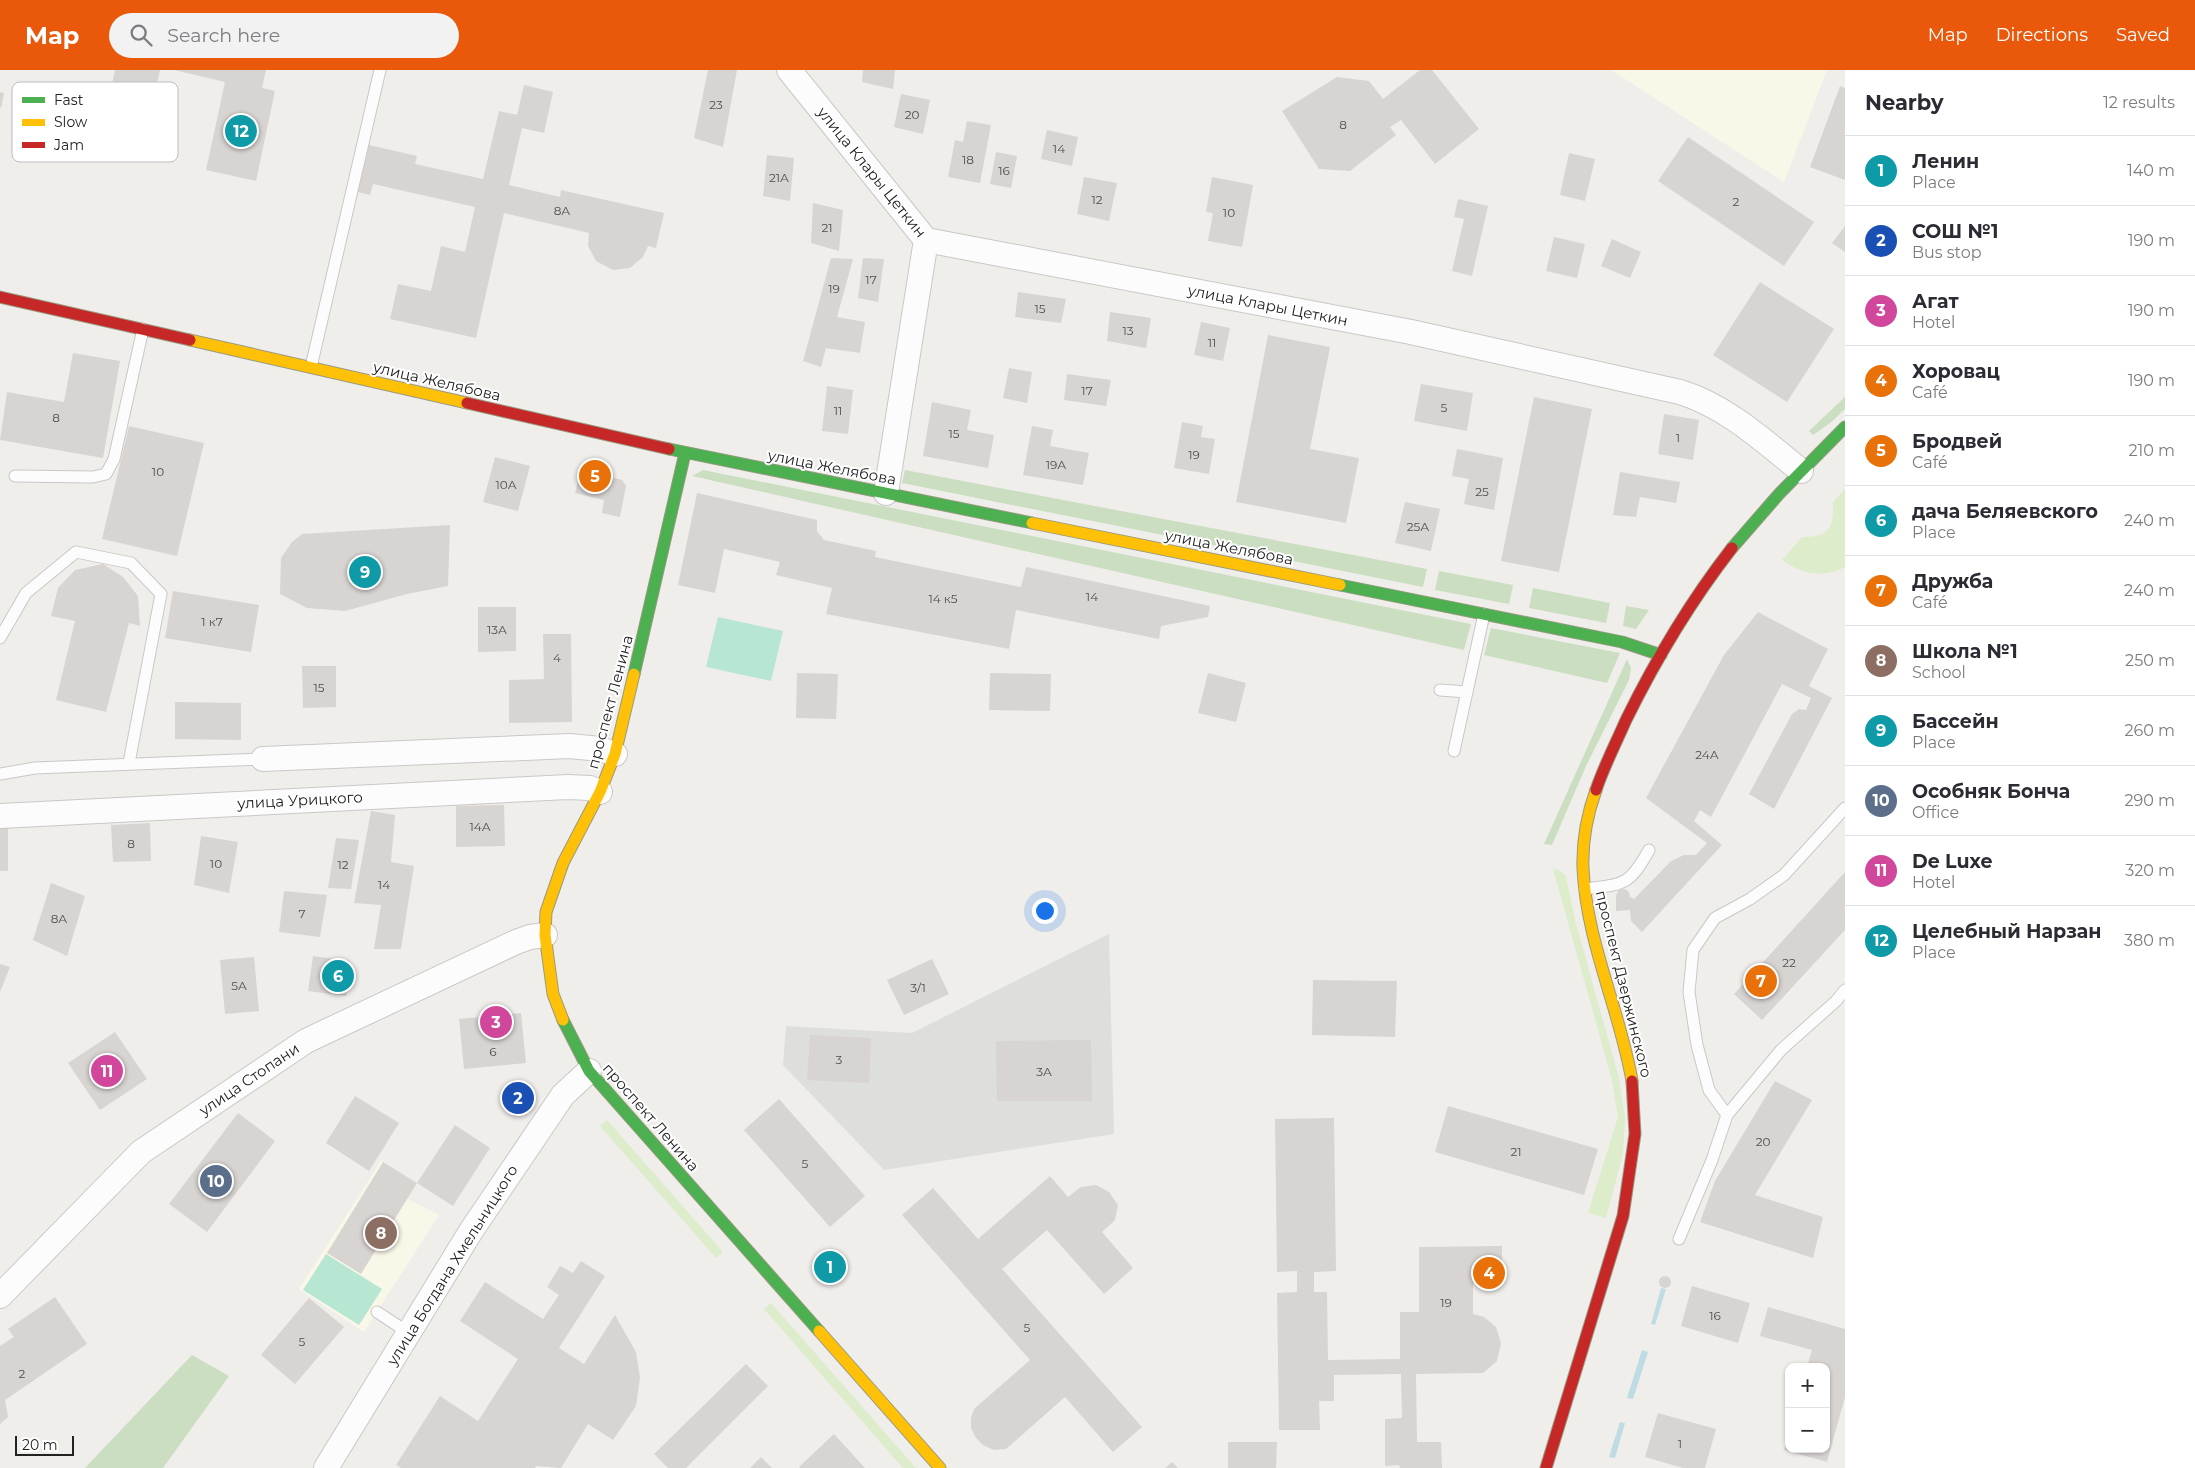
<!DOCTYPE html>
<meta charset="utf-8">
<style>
:root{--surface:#fff;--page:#f2f2f3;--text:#2b2b33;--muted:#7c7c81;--line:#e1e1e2;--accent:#ea580c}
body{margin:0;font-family:Montserrat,sans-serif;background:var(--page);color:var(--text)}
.controls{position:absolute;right:15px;bottom:15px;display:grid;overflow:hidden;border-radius:10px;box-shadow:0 1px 4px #0004}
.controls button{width:45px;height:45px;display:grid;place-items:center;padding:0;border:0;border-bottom:1px solid var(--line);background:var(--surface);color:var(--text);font:25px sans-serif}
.scale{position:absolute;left:15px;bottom:12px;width:59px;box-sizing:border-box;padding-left:5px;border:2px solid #222;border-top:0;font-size:14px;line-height:18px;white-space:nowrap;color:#222;-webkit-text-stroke:4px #fff;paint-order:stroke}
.you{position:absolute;left:1044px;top:840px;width:18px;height:18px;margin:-12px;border:4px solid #fff;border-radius:50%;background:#1a73e8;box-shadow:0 0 0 8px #1a73e833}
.badge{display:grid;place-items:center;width:32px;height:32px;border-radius:50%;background:var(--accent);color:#fff;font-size:16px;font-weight:700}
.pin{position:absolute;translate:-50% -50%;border:2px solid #fff;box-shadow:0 1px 5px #0006}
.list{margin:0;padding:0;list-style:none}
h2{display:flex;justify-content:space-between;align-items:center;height:65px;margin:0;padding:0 20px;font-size:21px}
h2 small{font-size:16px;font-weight:400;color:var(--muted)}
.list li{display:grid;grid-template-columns:32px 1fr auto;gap:15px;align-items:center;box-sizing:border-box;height:70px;padding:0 20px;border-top:1px solid var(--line)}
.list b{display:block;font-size:19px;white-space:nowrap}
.list p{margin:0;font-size:16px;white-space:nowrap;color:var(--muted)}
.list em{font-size:16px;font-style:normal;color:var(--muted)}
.icon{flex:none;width:28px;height:28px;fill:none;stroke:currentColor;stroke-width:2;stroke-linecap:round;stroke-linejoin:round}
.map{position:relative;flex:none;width:1845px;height:1398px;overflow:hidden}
header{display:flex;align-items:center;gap:30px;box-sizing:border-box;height:70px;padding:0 25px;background:var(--accent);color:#fff}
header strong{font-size:24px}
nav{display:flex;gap:28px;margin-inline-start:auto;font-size:18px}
.search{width:350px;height:45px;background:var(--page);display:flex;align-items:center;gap:12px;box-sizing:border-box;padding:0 18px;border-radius:28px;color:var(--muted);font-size:19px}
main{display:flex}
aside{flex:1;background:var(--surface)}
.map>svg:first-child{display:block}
.education{fill:#f8f7e8}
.religious{fill:#dededc}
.grass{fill:#ddeccb}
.forest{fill:#cbdec1}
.pitch{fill:#b7e6d2}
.water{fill:#bfdbe3}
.building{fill:#d7d4d2}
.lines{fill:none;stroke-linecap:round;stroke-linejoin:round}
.lane-casing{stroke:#c9c8c7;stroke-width:13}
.street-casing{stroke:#c9c8c7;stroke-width:26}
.fast-casing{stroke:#999a82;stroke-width:13}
.slow-casing{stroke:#999a82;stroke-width:13}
.jam-casing{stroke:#999a82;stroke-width:13}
.lane{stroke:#fdfcfc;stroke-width:11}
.street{stroke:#fdfcfc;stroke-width:24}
.fast{stroke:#4caf50;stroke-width:11}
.slow{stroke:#ffc107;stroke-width:11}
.jam{stroke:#c62828;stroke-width:11}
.labels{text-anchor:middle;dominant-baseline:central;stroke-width:4;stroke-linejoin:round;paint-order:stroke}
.number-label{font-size:12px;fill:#4f4e4e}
.street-label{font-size:15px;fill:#222;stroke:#fff}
.key{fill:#fff;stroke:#bdbdbd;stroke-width:1}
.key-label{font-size:14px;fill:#222}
</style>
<header>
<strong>Map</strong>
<div class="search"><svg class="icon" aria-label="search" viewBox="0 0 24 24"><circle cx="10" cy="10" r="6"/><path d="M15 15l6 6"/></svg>Search here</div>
<nav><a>Map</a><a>Directions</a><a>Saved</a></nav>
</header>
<main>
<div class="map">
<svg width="1845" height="1398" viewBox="0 0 1845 1398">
<rect width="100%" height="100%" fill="#f0eeeb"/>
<!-- education -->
<g class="education">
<path d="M1611,0H1827L1784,112Z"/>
<path d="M381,1091L417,1113L408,1129L439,1145L364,1262L299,1219Z"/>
</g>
<!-- religious -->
<path class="religious" d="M1109,864L1114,1064L884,1100L783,995L786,956L912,963Z"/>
<!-- grass -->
<g class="grass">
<path d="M1845,419V497C1824,509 1801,504 1782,490L1802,467C1829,467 1834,458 1833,432Z"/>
<path d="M1553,799L1559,800L1566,806L1575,850L1619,1008L1625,1048L1623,1084L1606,1148L1588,1143L1618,1047L1612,1010Z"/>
<path d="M607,1050L723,1182L716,1188L600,1056Z"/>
<path d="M771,1233L916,1398H903L764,1239Z"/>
</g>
<!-- forest -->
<g class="forest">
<path d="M1845,327V339L1830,353L1813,365L1809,361Z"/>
<path d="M703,400L1471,554L1464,580L692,406Z"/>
<path d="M905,400L1427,499L1423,517L902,413Z"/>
<path d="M1439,501L1513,515L1509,534L1435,520Z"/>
<path d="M1533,518L1610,533L1606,553L1529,538Z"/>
<path d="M1626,536L1649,540L1636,559L1623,556Z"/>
<path d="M1491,558L1620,583L1607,613L1484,585Z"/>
<path d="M1627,589L1631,598L1629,610L1586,696L1552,775L1544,774Z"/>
<path d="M192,1285L229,1306L163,1398H85Z"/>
</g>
<!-- pitch -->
<g class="pitch">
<path d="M718,547L783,561L771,611L706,597Z"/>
<path d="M326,1184L382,1219L359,1255L303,1220Z"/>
</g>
<!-- water -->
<g class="water">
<path d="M1661,1218L1666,1219L1655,1255L1651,1254Z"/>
<path d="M1642,1280L1648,1282L1633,1329L1627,1328Z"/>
<path d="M1620,1352L1625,1353L1615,1388L1609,1387Z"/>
</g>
<!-- building -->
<g class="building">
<path d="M115,0H160L141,86L98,77Z"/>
<path d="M174,0H266L262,18L275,21L256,111L206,100L225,12Z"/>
<path d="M708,0H737L723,77L694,68Z"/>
<path d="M863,0H895L893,19L862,12Z"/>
<path d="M1420,0H1432L1479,59L1435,94L1401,50L1390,57L1396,65L1350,101L1319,99L1282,41L1337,7L1369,11L1383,29Z"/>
<path d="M524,15L553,22L544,63L522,58L509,115L560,127L561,120L664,143L656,178L648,176L643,187L630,198L613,200L596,191L588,176L589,163L504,143L476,268L390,249L398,214L431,221L441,176L465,182L475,137L373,114L370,125L358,122L369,75L417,86L415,94L483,109L499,41L517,45Z"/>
<path d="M1840,16L1845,18V110L1810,97Z"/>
<path d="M0,22L4,23L1,38L0,37Z"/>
<path d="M901,24L930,30L923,64L894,57Z"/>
<path d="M967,51L991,55L980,113L948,107L955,70L963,72Z"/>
<path d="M1047,60L1078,67L1072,96L1041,89Z"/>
<path d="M1688,67L1814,152L1784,196L1658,111Z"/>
<path d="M996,82L1017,86L1011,118L990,114Z"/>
<path d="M1569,83L1595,89L1585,131L1560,125Z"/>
<path d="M767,85L794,88L790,131L763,126Z"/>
<path d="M1084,107L1117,113L1109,151L1077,144Z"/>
<path d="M1212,107L1253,115L1242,177L1208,171L1213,143L1206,142Z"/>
<path d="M1458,129L1488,136L1472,206L1452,201L1464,149L1454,147Z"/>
<path d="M813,133L843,140L839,181L811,173Z"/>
<path d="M1845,156V182L1832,173Z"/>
<path d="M1554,167L1585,174L1577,208L1546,201Z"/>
<path d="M1612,169L1641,182L1630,208L1601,196Z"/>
<path d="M831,188L853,189L837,247L865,252L860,283L826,278L821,297L803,291Z"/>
<path d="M863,188L884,189L878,232L858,228Z"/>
<path d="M1760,212L1834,259L1787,332L1713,285Z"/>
<path d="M1018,222L1066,229L1061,253L1015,247Z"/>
<path d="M1110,242L1151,248L1146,278L1107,271Z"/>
<path d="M1201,252L1230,258L1223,291L1194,285Z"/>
<path d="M1268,265L1330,277L1310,379L1359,388L1346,453L1236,432Z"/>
<path d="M73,283L120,291L103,388L0,370L7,322L64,332Z"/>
<path d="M1009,298L1032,302L1027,333L1003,328Z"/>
<path d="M1067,304L1111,310L1106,336L1064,330Z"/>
<path d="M1421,314L1473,323L1467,361L1414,351Z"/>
<path d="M827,316L853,320L848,364L822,361Z"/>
<path d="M1534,327L1592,339L1559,502L1501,491Z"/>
<path d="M932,332L971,340L967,360L994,365L988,398L923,386Z"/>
<path d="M1664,344L1699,350L1693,390L1658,384Z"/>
<path d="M1182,352L1203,356L1201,367L1215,369L1209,404L1174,398Z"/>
<path d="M129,356L204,373L177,486L102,469Z"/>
<path d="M1032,356L1053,360L1050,376L1089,383L1083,415L1023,405Z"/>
<path d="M1457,379L1503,388L1494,440L1464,434L1469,409L1452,406Z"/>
<path d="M495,387L530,396L518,441L483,432Z"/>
<path d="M581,400L622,410L626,416L620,447L602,443L604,430L575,423Z"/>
<path d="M1620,402L1680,412L1676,433L1640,427L1636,447L1613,445Z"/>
<path d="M697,423L817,450V461L824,470L876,481L875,487L1021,517L1026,497L1210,536L1208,547L1161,556L1159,569L1016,540L1009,579L826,544L832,518L776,505L780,492L724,479L715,523L678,515Z"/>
<path d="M1405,432L1440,439L1431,481L1395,473Z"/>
<path d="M450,455L448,516L407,524L345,541L307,538L280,524L281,488L292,472L302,464Z"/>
<path d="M103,494L123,507L138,526L140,556L129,553L106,642L56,630L75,551L51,546L58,518L75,500Z"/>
<path d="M173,521L259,535L251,582L165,568Z"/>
<path d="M478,537H516V581L478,582Z"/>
<path d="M1758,542L1828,579L1809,616L1832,628L1774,739L1749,724L1792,644L1799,639L1806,640L1811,628L1782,614L1711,747L1700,740L1694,751L1722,775L1642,862L1631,851L1630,840L1616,841V825L1619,820L1625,819L1629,822L1630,827L1634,829L1671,791L1684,785H1696L1707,773L1646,728L1724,585Z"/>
<path d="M543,564H571L572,652L509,653V610L544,609Z"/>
<path d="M302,596H336V637L303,638Z"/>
<path d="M797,603L838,604L836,649L796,648Z"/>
<path d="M990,603L1051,604L1050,641L989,640Z"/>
<path d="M1208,603L1246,613L1236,652L1198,643Z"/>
<path d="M175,632L241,633V670L175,669Z"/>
<path d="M504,735L505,776L456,777V736Z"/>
<path d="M371,741L395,745L391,792L414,796L401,879H374L381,835L354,833Z"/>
<path d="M150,753L151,791L113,792L111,755Z"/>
<path d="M8,758V801H0V759Z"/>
<path d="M201,766L238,772L229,823L194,815Z"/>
<path d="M336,768L359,770L351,819L328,818Z"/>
<path d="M1845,802V860L1762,950L1734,924Z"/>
<path d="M51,813L85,826L67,886L33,870Z"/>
<path d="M284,821L327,825L320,867L279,862Z"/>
<path d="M313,886L350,891L346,926L308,921Z"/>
<path d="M254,887L259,941L225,944L220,890Z"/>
<path d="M932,889L949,924L904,945L887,910Z"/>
<path d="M0,894L10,897L0,922Z"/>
<path d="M1313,910L1397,911L1395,967L1312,965Z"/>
<path d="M521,943L526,993L464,999L459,949Z"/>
<path d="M115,962L147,1009L100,1040L68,993Z"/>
<path d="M810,965L871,968L869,1013L807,1010Z"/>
<path d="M1091,970L1092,1031H997L996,971Z"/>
<path d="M1775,1011L1812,1030L1755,1125L1823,1147L1813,1188L1700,1152L1715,1111Z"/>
<path d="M355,1026L399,1053L369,1101L326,1073Z"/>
<path d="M779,1029L865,1126L830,1157L744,1060Z"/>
<path d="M1448,1036L1598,1079L1584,1125L1435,1082Z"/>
<path d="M238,1043L275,1071L207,1162L169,1134Z"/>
<path d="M1334,1048L1336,1201L1314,1202V1222H1327L1328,1290L1400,1289V1242H1419V1177L1502,1176V1213H1473V1244L1484,1247L1496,1257L1501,1273L1497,1291L1483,1303L1416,1304L1417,1372H1441L1442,1398H1400L1399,1395L1385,1396V1349L1402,1348L1401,1304L1334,1305V1331H1319L1320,1360H1279L1277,1223L1297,1222V1201L1277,1202L1275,1049Z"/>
<path d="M455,1055L490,1078L453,1136L417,1113Z"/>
<path d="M383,1092L417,1113L361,1204L327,1183Z"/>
<path d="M1050,1106L1068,1127L1081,1117L1096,1115L1109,1122L1118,1135L1115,1150L1102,1162L1133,1198L1104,1224L1047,1160L1002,1199L1142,1357L1113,1382L1065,1327L1006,1379L994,1380L983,1375L976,1368L971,1358V1348L974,1339L1030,1290L902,1145L933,1118L978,1169Z"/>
<path d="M581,1191L605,1206L559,1278L584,1294L615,1245L636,1282L640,1308L636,1336L613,1370L588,1354L561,1398L536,1396L535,1398H401L396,1395L440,1326L478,1351L518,1289L460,1251L485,1212L543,1249L559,1225L547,1217L560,1196L573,1203Z"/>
<circle cx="1665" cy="1212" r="6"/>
<path d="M1692,1216L1750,1233L1738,1273L1681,1256Z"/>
<path d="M55,1227L87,1274L5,1330L8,1347L0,1354V1276L14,1267L8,1259Z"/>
<path d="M309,1228L344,1257L295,1314L261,1285Z"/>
<path d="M1768,1237L1845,1259V1327L1827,1392L1784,1380L1788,1365L1789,1379H1826V1297H1807L1812,1280L1760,1266Z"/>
<path d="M746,1294L768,1316L686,1398H668L654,1384Z"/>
<path d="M1658,1343L1716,1359L1705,1398H1683L1645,1387Z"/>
<path d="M834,1364L865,1398H800L799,1397Z"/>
<path d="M1228,1372H1277L1276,1398H1228Z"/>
<path d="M761,1387L772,1398H750Z"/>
<path d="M1172,1392L1178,1398H1165Z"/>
</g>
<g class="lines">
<defs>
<g id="lane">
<path d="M311,297L380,0"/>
<path d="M15,406L93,407L106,404L114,389L143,259"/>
<path d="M0,568L26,523L76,482L131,493L161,524L129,693"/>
<path d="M1440,620L1467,622"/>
<path d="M1454,681L1484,544"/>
<path d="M0,704L35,698L263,689"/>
<path d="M1585,819C1624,814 1629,816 1649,780"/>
<path d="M1727,1045L1709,1020L1697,975L1689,922L1693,880L1715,848L1750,829L1784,805L1845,738"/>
<path d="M1679,1169L1712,1090L1727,1045L1781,980L1836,931L1845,920"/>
<path d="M377,1242L409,1263"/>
</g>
<g id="street">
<path d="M789,0L926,170L1411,262L1680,322C1726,336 1764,371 1801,401"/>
<path d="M886,423L926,170"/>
<path d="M263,689L570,676L600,679L615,684"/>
<path d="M0,746L568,717L590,718L600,722"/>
<path d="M0,1226L141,1082L306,971L516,872L530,867L545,865"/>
<path d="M326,1398L471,1161L563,1025L589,1001"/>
</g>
<g id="fast">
<path d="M669,379L1032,453"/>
<path d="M1732,478L1779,424L1845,357"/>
<path d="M1340,515L1622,572L1661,585"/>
<path d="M634,604L685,383"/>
<path d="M563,950L589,1001L819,1261"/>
</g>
<g id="slow">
<path d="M190,270L467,333"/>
<path d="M1032,453L1340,515"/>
<path d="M1596,720C1587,745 1582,771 1583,798C1586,871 1620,940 1632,1011"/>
<path d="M563,950L553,924L545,865L546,842L563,793L600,722L615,684L634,604"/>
<path d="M819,1261L940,1398"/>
</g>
<g id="jam">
<path d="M0,227L190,270"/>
<path d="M467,333L669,379"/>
<path d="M1596,720C1604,696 1616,673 1626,650C1656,589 1690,532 1732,478"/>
<path d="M1546,1398L1623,1146L1635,1064L1632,1011"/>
</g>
</defs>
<!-- lane casing -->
<use href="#lane" class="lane-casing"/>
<!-- street casing -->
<use href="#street" class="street-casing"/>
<!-- fast casing -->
<use href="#fast" class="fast-casing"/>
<!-- slow casing -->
<use href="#slow" class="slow-casing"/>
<!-- jam casing -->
<use href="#jam" class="jam-casing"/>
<!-- lane -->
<use href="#lane" class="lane"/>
<!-- street -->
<use href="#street" class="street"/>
<!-- fast -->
<use href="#fast" class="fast"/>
<!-- slow -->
<use href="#slow" class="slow"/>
<!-- jam -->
<use href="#jam" class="jam"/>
</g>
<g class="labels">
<!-- number labels -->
<g class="number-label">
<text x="716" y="34">23</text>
<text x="912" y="44">20</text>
<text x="1343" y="54">8</text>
<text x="1059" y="78">14</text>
<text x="968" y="89">18</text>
<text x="1004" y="100">16</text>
<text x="779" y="107">21А</text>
<text x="1097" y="129">12</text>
<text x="1736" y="131">2</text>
<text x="562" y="140">8А</text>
<text x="1229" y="142">10</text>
<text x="827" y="157">21</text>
<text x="871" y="209">17</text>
<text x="834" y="218">19</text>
<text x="1040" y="238">15</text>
<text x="1128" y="260">13</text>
<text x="1212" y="272">11</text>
<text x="1087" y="320">17</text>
<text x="1444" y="337">5</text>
<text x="838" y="340">11</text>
<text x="56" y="347">8</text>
<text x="954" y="363">15</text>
<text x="1678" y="367">1</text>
<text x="1194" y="384">19</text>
<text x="1056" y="394">19А</text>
<text x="158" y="401">10</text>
<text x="506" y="414">10А</text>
<text x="1482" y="421">25</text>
<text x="1418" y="456">25А</text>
<text x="1092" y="526">14</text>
<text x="943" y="528">14 к5</text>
<text x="212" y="551">1 к7</text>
<text x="497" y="559">13А</text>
<text x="557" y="587">4</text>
<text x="319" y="617">15</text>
<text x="1707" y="684">24А</text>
<text x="480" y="756">14А</text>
<text x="131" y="773">8</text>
<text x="216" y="793">10</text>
<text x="343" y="794">12</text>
<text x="384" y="814">14</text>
<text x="302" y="843">7</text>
<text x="59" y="848">8А</text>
<text x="1789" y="892">22</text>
<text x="239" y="915">5А</text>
<text x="918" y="917">3/1</text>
<text x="493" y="981">6</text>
<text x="839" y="989">3</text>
<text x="1044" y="1001">3А</text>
<text x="1763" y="1071">20</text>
<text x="1516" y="1081">21</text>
<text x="805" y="1093">5</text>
<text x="1446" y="1232">19</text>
<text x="1715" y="1245">16</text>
<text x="1027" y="1257">5</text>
<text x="302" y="1271">5</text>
<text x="22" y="1303">2</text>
<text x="1680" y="1373">1</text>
</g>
<!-- street labels -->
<g class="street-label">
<text transform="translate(872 102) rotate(51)">улица Клары Цеткин</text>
<text transform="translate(1268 235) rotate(11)">улица Клары Цеткин</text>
<text transform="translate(437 311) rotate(13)">улица Желябова</text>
<text transform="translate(832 397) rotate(11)">улица Желябова</text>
<text transform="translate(1229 477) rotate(11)">улица Желябова</text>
<text transform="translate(610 632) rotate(-75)">проспект Ленина</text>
<text transform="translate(300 730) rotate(-3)">улица Урицкого</text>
<text transform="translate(1624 914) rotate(76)">проспект Дзержинского</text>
<text transform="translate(249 1009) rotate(-34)">улица Стопани</text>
<text transform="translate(651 1047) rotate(49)">проспект Ленина</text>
<text transform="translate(452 1195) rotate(-58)">улица Богдана Хмельницкого</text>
</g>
</g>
<!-- legend -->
<rect x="12" y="12" width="166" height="80" rx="8" class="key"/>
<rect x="22" y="27" width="23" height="6" fill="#4caf50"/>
<rect x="22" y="49" width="23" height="7" fill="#ffc107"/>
<rect x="22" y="72" width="23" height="6" fill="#c62828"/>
<g class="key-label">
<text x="54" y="35">Fast</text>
<text x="54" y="57">Slow</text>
<text x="54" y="80">Jam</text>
</g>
</svg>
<div class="controls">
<button>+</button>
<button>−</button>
</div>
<div class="scale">20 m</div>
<div class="you"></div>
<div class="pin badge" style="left:830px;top:1197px;background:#0f9aa8">1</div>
<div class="pin badge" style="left:518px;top:1028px;background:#1a4fb4">2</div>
<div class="pin badge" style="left:496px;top:952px;background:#d1479c">3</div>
<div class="pin badge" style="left:1489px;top:1203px;background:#e8710a">4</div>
<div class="pin badge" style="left:595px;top:406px;background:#e8710a">5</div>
<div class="pin badge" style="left:338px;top:906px;background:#0f9aa8">6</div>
<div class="pin badge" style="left:1761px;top:911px;background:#e8710a">7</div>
<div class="pin badge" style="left:381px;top:1163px;background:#8d6e63">8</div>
<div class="pin badge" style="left:365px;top:502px;background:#0f9aa8">9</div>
<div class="pin badge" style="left:216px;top:1111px;background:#5c6f8a">10</div>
<div class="pin badge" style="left:107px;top:1001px;background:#d1479c">11</div>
<div class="pin badge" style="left:241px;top:61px;background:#0f9aa8">12</div>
</div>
<aside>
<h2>Nearby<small>12 results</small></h2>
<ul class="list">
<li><span class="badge" style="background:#0f9aa8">1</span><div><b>Ленин</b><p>Place</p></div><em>140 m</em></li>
<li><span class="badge" style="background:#1a4fb4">2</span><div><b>СОШ №1</b><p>Bus stop</p></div><em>190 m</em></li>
<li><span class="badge" style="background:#d1479c">3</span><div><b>Агат</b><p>Hotel</p></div><em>190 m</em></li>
<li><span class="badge" style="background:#e8710a">4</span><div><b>Хоровац</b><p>Café</p></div><em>190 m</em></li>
<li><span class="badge" style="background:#e8710a">5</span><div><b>Бродвей</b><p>Café</p></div><em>210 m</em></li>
<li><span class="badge" style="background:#0f9aa8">6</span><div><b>дача Беляевского</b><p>Place</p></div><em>240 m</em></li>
<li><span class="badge" style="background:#e8710a">7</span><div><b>Дружба</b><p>Café</p></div><em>240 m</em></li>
<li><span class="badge" style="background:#8d6e63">8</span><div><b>Школа №1</b><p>School</p></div><em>250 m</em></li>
<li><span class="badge" style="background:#0f9aa8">9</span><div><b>Бассейн</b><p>Place</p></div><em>260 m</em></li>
<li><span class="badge" style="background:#5c6f8a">10</span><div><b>Особняк Бонча</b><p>Office</p></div><em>290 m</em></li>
<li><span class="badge" style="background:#d1479c">11</span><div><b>De Luxe</b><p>Hotel</p></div><em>320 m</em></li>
<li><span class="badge" style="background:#0f9aa8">12</span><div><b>Целебный Нарзан</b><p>Place</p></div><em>380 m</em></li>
</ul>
</aside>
</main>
